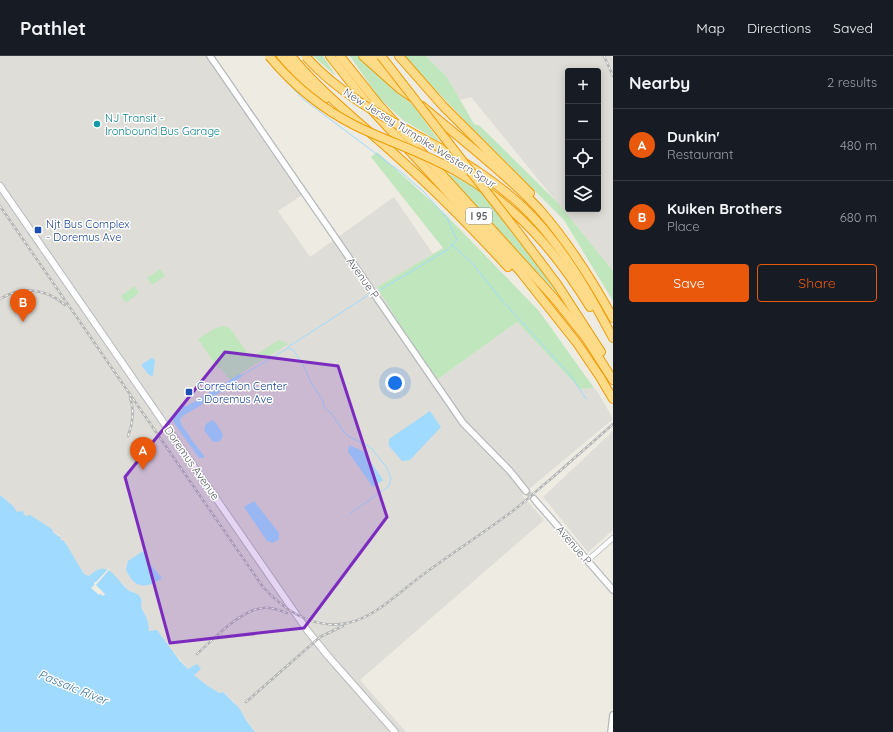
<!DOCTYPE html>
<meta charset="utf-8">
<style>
:root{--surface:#171b24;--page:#242831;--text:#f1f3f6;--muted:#9ea1a6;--line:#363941;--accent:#ea580c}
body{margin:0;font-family:Quicksand,sans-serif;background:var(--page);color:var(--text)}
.controls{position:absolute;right:12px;top:12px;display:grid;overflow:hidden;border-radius:4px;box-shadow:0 2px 10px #0003}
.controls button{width:36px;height:36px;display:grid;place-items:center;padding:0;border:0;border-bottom:1px solid var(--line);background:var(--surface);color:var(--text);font:20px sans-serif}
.you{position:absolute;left:395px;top:327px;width:14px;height:14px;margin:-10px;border:3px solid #fff;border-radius:50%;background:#1a73e8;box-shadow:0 0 0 6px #1a73e833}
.badge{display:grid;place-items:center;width:26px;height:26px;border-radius:50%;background:var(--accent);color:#fff;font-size:13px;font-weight:700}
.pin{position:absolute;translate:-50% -33px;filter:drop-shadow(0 1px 2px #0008)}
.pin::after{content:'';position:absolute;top:21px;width:14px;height:12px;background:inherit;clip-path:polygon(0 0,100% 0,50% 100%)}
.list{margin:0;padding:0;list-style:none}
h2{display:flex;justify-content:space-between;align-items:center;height:52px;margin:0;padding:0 16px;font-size:17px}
h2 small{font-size:13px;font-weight:400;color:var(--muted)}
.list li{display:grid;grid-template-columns:26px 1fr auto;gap:12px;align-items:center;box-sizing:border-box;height:72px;padding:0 16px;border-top:1px solid var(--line)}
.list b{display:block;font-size:15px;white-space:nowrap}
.list p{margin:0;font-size:13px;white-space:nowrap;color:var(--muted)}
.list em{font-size:13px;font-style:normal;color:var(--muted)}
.actions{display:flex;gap:8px;padding:12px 16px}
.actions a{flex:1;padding:9px 0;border:1px solid var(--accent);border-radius:4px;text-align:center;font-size:14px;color:var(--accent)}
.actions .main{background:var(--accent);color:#fff}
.icon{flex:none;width:22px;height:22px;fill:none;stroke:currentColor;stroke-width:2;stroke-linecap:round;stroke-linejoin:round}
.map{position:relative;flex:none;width:613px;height:676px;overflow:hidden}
header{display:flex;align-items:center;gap:24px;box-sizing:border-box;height:56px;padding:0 20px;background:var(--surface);border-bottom:1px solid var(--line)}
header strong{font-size:19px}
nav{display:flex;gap:22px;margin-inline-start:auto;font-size:14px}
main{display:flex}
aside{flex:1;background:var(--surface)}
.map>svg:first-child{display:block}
.industrial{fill:#dfddd7;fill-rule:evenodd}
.green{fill:#c0e6be}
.water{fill:#a1daff}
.pier{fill:#eeebe2}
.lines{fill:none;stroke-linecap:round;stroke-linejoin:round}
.stream{stroke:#a1daff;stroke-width:1}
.tertiary-tunnel{stroke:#c9c8c2;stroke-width:5.5;stroke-dasharray:5.5 3;stroke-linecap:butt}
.minor-casing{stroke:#b5b9bd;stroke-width:6}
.tertiary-casing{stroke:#b5b9bd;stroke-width:8}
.secondary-casing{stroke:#b6babf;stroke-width:8}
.motorway-casing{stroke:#f09b00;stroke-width:10}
.minor{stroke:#fff;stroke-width:4.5}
.tertiary{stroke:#fff;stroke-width:5.5}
.secondary{stroke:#fff;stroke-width:6}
.motorway{stroke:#fedb89;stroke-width:8}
.rail-casing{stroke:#b4b5b5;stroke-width:2.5}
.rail{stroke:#fff;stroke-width:1;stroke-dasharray:3;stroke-linecap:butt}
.motorway-bridge-casing{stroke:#f09b00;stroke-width:10;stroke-linecap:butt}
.motorway-bridge{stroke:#fedb89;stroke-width:8}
.marked{fill:#7b2cbf;fill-opacity:0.2;stroke:#7b2cbf;stroke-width:3;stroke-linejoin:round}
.culture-dot{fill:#0f9aa8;stroke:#fff;stroke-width:1.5}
.transit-dot{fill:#1a4fb4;stroke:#fff;stroke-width:1.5}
.labels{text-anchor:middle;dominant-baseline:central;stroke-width:3;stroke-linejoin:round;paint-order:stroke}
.shield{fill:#fff;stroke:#8c8f92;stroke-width:1}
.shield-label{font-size:10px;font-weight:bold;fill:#5b5f63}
.culture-label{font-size:11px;fill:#0d838f;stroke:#fff;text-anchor:start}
.street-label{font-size:11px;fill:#5b5f63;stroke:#fff}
.transit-label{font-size:11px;fill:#164399;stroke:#fff;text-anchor:start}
.water-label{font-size:12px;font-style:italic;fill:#3b75a9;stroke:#fff}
</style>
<header>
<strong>Pathlet</strong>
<nav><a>Map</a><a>Directions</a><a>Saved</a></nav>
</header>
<main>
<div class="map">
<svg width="613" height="676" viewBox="0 0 613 676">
<rect width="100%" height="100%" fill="#eeebe2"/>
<!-- industrial -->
<g class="industrial">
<path d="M0,0H211L305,137L278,155L310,201L394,141L433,198L377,231L438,323L517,266L580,333L594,332L599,338L613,363L522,439L544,464L360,624L406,676H255L233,645L223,636L219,637L205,628L194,619L198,608L188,613L174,596L149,575L147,562L133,536L126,533V531L104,513L97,514L89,520L84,518L68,493L69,492L63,484L61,485L60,484L59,479L23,458L24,455L17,457L13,450L0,439Z"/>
<path d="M426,0H611L613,3V215L471,41L460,44L447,21ZM568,15H598V153H568Z"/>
<path d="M613,375V474L588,496L543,441Z"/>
</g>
<!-- green -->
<g class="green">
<path d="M313,0H323L336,20Z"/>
<path d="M350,0H357L414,50L440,86L403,64L379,42Z"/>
<path d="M405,0H426L447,21L474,68L480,70L558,147L613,215V245L564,164L471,71L414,11Z"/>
<path d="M377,96L444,157L539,255L594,332L580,333L517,266L438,323L422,305L377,231L443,192L371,101Z"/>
<path d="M443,115L478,132L565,246Z"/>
<path d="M160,213L165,220L152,229L147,222Z"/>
<path d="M134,230L139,237L126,247L121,240Z"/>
<path d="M222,270L230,272L251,302L279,284L288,288L230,324L220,312H218L198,283L212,274Z"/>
</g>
<!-- water -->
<g class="water">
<path d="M152,302L155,304L153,319L152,320L149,319L142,310V308Z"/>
<path d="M240,318L242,320C223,335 204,348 184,359L180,363L182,370L189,379L191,383L204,400V402H199L176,370L173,365V358L182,354L183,350H187Z"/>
<path d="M430,355L441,371L410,404L402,405L389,390V383Z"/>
<path d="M212,364L215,366L223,378L221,384L217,386H213L204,374L206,368Z"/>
<path d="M349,389L363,395L383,424L373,431L348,396Z"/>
<path d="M0,439L13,450L17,456L25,455L23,458L26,460L30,459L52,473L53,476L61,482L60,484H63L69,492V493L84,518L89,520C108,502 115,522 127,533C132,538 138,535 141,543C143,548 141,544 141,549C141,554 146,558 147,563C148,567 149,571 149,575L157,574L180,605L188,613L197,608L201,613L194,619L205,628L219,637L223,636L239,652L246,664L255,676H0Z"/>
<path d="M254,445L279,477V483L273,487L267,485L244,451Z"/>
<path d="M143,495L149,507L162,522C146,534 133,532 126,513L128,505Z"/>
</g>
<!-- pier -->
<path class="pier" d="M109,512L110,513L96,529L105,538L103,540L100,538L99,539L91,532L94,529V527L95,526H96Z"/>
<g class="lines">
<!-- stream -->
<g class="stream">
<path d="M284,23L303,43L402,117L423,135L447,162L457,184L447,194L380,234"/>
<path d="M452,189L472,207L500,242L571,320L586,343"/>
<path d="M288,291L370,238"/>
<path d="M241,320L288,292L293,294L303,309L312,328L323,345L324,351L332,358L343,375L348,380L368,390L372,393L387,412L391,422L389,430L351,457"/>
</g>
<!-- tertiary-tunnel -->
<path class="tertiary-tunnel" d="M526,435L534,443"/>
<defs>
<path id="minor" d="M588,504L613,482"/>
<g id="tertiary">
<path d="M210,0L463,367L510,415L526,435"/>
<path d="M534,443L613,534"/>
<path d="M611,676L613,659"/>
</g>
<path id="secondary" d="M0,130L307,574L328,600L395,676"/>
<g id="motorway">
<path d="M281,0L302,23L325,43"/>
<path d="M291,0C323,39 364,70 401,104C439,138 474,174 508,211"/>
<path d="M330,0L373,55L519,214L577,287L600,321L613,343"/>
<path d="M340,0L379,49L554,242L586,282L613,324"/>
<path d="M363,0L400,33L413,42"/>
<path d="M372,0L396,23"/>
<path d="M399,0L443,50L530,137"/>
<path d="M422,50C461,83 505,117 539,153C568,186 592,224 613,262"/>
<path d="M440,92C470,109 497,127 522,150C561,187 588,235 613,282"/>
<path d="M461,118C518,151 556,196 590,251"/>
<path d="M517,175L557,228L601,296"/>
</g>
</defs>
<!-- minor casing -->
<use href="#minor" class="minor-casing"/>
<!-- tertiary casing -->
<use href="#tertiary" class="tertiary-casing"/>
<!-- secondary casing -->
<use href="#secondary" class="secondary-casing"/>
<!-- motorway casing -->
<use href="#motorway" class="motorway-casing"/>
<!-- minor -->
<use href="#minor" class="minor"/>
<!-- tertiary -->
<use href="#tertiary" class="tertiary"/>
<!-- secondary -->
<use href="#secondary" class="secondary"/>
<!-- motorway -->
<use href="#motorway" class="motorway"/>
<defs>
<g id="rail">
<path d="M604,0L613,20"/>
<path d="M0,150L263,531C285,555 314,574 348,567C376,561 401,534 424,518C452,497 482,478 510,457C525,446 538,433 552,422C572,404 593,386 613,368"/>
<path d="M0,243C21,230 46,232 65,249"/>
<path d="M128,380C133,367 134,353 130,341"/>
<path d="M197,598C214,583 240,554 263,552C271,551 279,554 287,557"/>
<path d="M246,646L320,581L343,570"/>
</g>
</defs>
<!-- rail casing -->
<use href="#rail" class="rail-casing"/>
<!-- rail -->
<use href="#rail" class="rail"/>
<defs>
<g id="motorway-bridge">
<path d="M269,0C293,29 322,53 356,70C391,87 428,98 461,118"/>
<path d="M381,0L517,175"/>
<path d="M306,1C343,42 393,66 440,92"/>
</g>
</defs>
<!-- motorway-bridge casing -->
<use href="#motorway-bridge" class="motorway-bridge-casing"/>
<!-- motorway-bridge -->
<use href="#motorway-bridge" class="motorway-bridge"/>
</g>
<!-- marked area -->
<path class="marked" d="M225,296L338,310L387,461L304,572L170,587L125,421Z"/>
<!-- markers -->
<circle class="culture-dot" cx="97" cy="68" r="4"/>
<g class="transit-dot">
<rect x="34" y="170" width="8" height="8" rx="2"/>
<rect x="185" y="332" width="8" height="8" rx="2"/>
</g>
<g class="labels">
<!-- shield labels -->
<rect class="shield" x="466" y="152" width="26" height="16" rx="3"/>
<g class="shield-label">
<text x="479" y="160">I 95</text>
</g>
<!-- culture labels -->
<g class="culture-label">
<text x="105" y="62">NJ Transit -<tspan x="105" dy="13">Ironbound Bus Garage</tspan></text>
</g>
<!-- street labels -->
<g class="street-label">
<text transform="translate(420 82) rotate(32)">New Jersey Turnpike Western Spur</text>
<text transform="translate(363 222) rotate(55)">Avenue P</text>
<text transform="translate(192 407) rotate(55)">Doremus Avenue</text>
<text transform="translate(574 489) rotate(49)">Avenue P</text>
</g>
<!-- transit labels -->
<g class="transit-label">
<text x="46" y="168">Njt Bus Complex<tspan x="46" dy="13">- Doremus Ave</tspan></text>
<text x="197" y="330">Correction Center<tspan x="197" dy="13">- Doremus Ave</tspan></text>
</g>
<!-- water labels -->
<g class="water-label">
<text transform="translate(73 631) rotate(22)">Passaic River</text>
</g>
</g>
</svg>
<div class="controls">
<button>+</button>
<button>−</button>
<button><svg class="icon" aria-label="locate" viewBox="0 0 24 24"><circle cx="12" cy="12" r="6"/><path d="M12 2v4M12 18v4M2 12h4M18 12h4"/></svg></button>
<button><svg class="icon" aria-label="layers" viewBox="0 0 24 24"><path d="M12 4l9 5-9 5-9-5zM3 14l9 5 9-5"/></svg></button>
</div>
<div class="you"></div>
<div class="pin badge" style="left:143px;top:414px">A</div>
<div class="pin badge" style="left:23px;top:266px">B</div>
</div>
<aside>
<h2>Nearby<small>2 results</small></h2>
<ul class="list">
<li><span class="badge">A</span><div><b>Dunkin'</b><p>Restaurant</p></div><em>480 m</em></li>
<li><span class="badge">B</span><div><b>Kuiken Brothers</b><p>Place</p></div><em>680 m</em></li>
</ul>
<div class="actions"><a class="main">Save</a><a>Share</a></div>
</aside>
</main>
